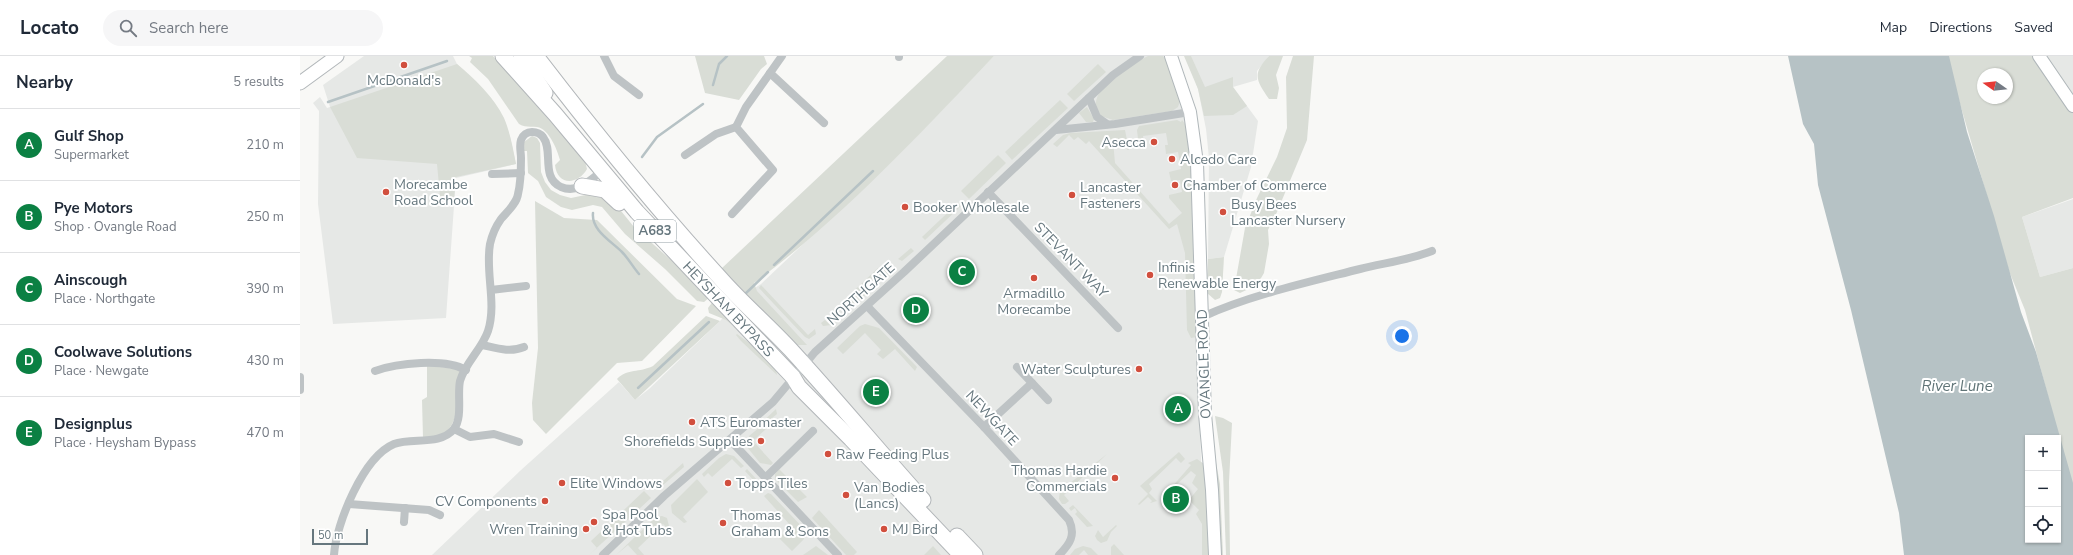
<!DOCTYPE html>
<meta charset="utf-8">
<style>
:root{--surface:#fff;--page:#f6f6f7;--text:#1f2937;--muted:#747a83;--line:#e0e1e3;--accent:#0b8043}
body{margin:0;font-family:"Nunito Sans",sans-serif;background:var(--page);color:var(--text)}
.controls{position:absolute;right:12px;bottom:12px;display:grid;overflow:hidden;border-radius:0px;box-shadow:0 1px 3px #0004}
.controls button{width:36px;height:36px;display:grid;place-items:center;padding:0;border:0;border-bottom:1px solid var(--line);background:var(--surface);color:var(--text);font:20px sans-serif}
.compass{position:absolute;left:1677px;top:12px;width:36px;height:36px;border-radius:50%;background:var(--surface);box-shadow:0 1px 3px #0004;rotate:284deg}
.scale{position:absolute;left:12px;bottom:10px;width:56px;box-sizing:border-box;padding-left:4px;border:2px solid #66777e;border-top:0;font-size:11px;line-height:14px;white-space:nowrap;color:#66777e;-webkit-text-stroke:3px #fff;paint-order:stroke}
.you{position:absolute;left:1102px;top:280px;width:14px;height:14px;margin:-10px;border:3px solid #fff;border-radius:50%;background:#1a73e8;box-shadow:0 0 0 6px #1a73e833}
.badge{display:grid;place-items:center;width:26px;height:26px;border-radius:50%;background:var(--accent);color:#fff;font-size:13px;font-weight:700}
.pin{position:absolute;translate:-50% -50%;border:2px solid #fff;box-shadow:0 1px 4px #0006}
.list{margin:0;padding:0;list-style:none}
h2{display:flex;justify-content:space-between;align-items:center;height:52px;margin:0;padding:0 16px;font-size:17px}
h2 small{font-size:13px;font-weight:400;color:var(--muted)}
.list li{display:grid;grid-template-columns:26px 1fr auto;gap:12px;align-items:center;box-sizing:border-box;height:72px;padding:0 16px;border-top:1px solid var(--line)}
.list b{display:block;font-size:15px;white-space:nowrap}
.list p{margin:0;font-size:13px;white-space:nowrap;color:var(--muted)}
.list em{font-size:13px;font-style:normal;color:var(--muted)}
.icon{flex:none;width:22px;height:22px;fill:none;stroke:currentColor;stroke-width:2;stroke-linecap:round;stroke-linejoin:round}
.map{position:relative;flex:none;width:1773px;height:499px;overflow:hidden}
header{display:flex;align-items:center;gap:24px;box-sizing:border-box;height:56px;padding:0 20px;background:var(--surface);border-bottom:1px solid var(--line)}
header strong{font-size:19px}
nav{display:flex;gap:22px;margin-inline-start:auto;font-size:14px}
.search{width:280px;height:36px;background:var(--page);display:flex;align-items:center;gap:10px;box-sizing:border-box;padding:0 14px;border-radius:22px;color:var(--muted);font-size:15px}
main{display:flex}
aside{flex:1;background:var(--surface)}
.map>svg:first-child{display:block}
.built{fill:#e6e8e6}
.green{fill:#d9ddd6;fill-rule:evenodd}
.water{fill:#b6c2c5;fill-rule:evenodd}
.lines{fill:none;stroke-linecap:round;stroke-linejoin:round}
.stream{stroke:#b6c2c5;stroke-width:2.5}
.secondary-casing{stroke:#b0b7ba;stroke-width:14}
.primary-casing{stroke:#b2b7ba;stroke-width:15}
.highway-casing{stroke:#b2b6b9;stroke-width:17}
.street{stroke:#bec3c5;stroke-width:8}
.secondary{stroke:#fff;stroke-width:12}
.primary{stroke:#fff;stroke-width:13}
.highway{stroke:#fff;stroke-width:15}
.poi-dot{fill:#d14f3e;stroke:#fff;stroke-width:1.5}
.labels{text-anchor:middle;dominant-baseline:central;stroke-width:4;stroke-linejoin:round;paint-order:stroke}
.shield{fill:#fff;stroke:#94a0a5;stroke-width:1}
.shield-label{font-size:13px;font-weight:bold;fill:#66777e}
.poi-label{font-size:14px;fill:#66777e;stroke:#fff;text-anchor:start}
.street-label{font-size:14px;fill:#66777e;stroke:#fff}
.water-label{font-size:15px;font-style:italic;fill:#617578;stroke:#fff}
</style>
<header>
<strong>Locato</strong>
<div class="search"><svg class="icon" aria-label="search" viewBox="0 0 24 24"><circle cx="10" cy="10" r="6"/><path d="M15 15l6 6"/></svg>Search here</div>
<nav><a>Map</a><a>Directions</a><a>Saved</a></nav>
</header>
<main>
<aside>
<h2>Nearby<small>5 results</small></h2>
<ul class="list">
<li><span class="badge">A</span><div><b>Gulf Shop</b><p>Supermarket</p></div><em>210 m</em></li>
<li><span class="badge">B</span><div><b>Pye Motors</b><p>Shop · Ovangle Road</p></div><em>250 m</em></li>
<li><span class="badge">C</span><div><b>Ainscough</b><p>Place · Northgate</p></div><em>390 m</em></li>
<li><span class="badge">D</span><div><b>Coolwave Solutions</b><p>Place · Newgate</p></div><em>430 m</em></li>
<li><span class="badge">E</span><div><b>Designplus</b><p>Place · Heysham Bypass</p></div><em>470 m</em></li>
</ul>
</aside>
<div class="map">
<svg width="1773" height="499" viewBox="0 0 1773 499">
<rect width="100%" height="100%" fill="#f8f8f6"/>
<!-- built -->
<g class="built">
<path d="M64,0H153L157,8L191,42L203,61L210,81L216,108L156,122L146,262L33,268L18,148L19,55L13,47L20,41L27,52L30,51L23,29Z"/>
<path d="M694,0H866L891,66L901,405L910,499H132L221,414L319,326L335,344L349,333L420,265L444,239L461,228L613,84Z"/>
<path d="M887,0H969L957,15V24L933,31L958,65L951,111L924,201L908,203L909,102L906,73L898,33Z"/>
<path d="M1746,0H1773V38L1756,14Z"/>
<path d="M1773,143V212L1740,221L1722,161Z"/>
</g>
<!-- green -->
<g class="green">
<path d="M169,0H193L285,105L287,113C278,129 257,130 255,109L260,104C257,93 249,73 237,71C230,70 225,72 219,68L188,23L170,6L172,2Z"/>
<path d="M395,0H464L467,8L461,13L439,44L405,37Z"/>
<path d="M647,0H694C620,78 541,163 454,227L457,235L507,289H495L421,213Z"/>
<path d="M848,0H863L867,5L880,45L878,51L872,55L813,64L801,60C798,54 794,49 797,42C800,30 836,6 848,0Z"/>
<path d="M884,0H891L905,31L933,21V31L947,50L933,59L904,60L898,33Z"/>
<path d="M969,0H983L976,19L979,32L977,43H969C956,24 952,18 969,0Z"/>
<path d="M993,0H1014L1007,84L977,156L968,174L969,188L964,217L957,229L940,237L934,234L945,172L957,142L977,101L987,72L986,21Z"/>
<path d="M1646,0H1735L1773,53V142L1722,161L1740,221L1773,212V434L1725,254L1709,215ZM1683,18H1707V42H1683Z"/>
<path d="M157,8C174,22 194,41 204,62C210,76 213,92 216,108L156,121L154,143L140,140L137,108L57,102L30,51Z"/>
<path d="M798,8L806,16L774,45L767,38Z"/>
<path d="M760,44L768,52L712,104L705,96Z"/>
<path d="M787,51L794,63L793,66H786L779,57Z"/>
<path d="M877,64L881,66L882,64L888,72L891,96L897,281L891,282L887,274L885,197L877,168L869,173L789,85L786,88L778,81L774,84L769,79L757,91L753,88L763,79L770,77L825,74L829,94H827L825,83L813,85L815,107L869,168L882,157L869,142V139L882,136L880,124L871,125L869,116L881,113L878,96L866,98L865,89H868L866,77L843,80L845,92H839L837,74L839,70Z"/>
<path d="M232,80L237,82L240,87L241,116L245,126L251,134L260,139L271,142L295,137L313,145L334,171L411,240L404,246L397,245L365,213L325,178L302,151L293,149L272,154L261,151L246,141L238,125L228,117L227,95H223L224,86Z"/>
<path d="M698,99L706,107L669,143L661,135Z"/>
<path d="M235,145L264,162L297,164L377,243L396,250L342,305L317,307L246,378L233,364L232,347L238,292Z"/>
<path d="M658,147L661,150L625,184L622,181Z"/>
<path d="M611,192L614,195L602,205L598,203Z"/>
<path d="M924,201L922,236L920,242L915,244L907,237L908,203Z"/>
<path d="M587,207L593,214L532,269L523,270L521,267L525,264L530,269L546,254L540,248L578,212L579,213Z"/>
<path d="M461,229L508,279L515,273L516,278L509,283L505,281L459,232Z"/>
<path d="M414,244L450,283L426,264L409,257L408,252Z"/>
<path d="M406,260L420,265L335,344L317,323C328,312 339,317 353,310Z"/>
<path d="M565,268L579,272L617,311L615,315L595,293L583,303L577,298L581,294L565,277L543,298L537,292L560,270Z"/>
<path d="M437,278L456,292L476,314L477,319L441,285L436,279Z"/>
<path d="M127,309L164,314C161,331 159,367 145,377C139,380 130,381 123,382L122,344L127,341Z"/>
<path d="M476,353L477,358L465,368H460Z"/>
<path d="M915,360L923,362L932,367L929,426L930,499H926L923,416Z"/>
<path d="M460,371L467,372L453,385L473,407L471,409L460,407L447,391L449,380Z"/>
<path d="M879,396L885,403L881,407L876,402L849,428L852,433L849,437L857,445L850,447L852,445L848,441L839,449L838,448L848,438L840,430Z"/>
<path d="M426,398L434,400L444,410L441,412L432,403L412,421L408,417L404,421L402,418L419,402Z"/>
<path d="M807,398L764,439L769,445L765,448H762L759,443L760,435Z"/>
<path d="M897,403L904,408L910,499H902V468L896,458L899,454L889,444L898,433L892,427L896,419L891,415L871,434V432L891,409L888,407Z"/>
<path d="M383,407L384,411L363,429V425Z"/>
<path d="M916,407L920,428L923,499H919Z"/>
<path d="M447,413L459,426L456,431L454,430L456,427L445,415Z"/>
<path d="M479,413L507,441L498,446L475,423V418Z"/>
<path d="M397,423L408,436L383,461L387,466L384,467L372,457L371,449Z"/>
<path d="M344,435L351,442L289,499L297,492L291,485Z"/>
<path d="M468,437L471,438L506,475L504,483L492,495L479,482L491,470L464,440Z"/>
<path d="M773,449L793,470L787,471L775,458L777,456L775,452L771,455L769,452Z"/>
<path d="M519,454L557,496L554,499H546L512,462Z"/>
<path d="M362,460L367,462L369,470L367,472L363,468L338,492L344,499H337L328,489L316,499L356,461Z"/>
<path d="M816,469L817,470L811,476L807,485L801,487L797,484L795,480L798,474L803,481Z"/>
<path d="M814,488L824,499H811V491Z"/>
<path d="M516,490L528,499H503Z"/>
<path d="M633,490L641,499H624Z"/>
<path d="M783,490L791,492L798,499H788L784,494L779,499H770L775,493Z"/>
</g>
<!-- water -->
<path class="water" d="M1488,0H1649L1667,76L1694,160L1721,256L1736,296L1773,427V499H1604L1599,457L1551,254L1518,129L1514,88L1503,68ZM1728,382H1758V484H1728Z"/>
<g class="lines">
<!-- stream -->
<g class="stream">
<path d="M413,29L419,8L427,0"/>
<path d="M28,46L147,5"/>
<path d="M342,101L357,81L403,48"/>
<path d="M293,157C291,174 311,185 322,196C328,202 333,211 339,218"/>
<path d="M474,209L573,115"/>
<path d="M444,239L468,216"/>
<path d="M338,332L409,266"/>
</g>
<defs>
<g id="secondary">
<path d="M871,0L890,56L897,107L905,358L912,434L915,499"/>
<path d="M1739,0L1773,50"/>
</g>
<path id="primary" d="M0,27L37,0"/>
<g id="highway">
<path id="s1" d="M203,0L255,58L337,156L493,321L499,331L551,383L661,499"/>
<path d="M221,0L245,37"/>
<path d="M236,0C295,77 356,152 421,223C443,248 468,269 491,294C536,343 578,394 623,444"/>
<path d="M282,130L305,134L319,147"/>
<path d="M657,480L675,499"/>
</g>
</defs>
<!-- secondary casing -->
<use href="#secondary" class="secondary-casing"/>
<!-- primary casing -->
<use href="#primary" class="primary-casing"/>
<!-- highway casing -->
<use href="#highway" class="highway-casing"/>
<!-- street -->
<g class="street">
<path d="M304,0L314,20L339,39"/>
<path d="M599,0V1"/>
<path d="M470,17L524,67"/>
<path d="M789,42L797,61L807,68"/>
<path d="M756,74L815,68L890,56"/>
<path d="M385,99L416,78L436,71"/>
<path d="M192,118L221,117"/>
<path d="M688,136L818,272"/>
<path d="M432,158L473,114L436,71L446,51L482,0"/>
<path d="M191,234L226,230"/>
<path d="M567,250L684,371L769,464C776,479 770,488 759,499"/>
<path d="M902,261C950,239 1009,226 1060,213C1084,207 1109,204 1132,195"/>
<path d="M182,289C196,292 210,297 224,291"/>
<path d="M717,311L748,344"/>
<path d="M75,315C97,307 145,302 166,314"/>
<path d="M0,321V334"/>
<path d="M684,371L732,327"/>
<path d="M154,373L170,381L194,378L219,386"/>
<path d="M430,384L538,499"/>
<path d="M465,422L513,375"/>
<path d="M49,448L129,454L140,459"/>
<path d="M104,466L105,452"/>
<path d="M34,499C36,468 63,401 94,388C112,381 140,390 154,373C163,361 157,339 160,325C165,307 182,293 188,275C197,247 185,216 190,188C192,179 196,170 201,163C207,156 217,147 218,138C221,126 221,114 221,102C221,96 219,90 221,84C223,79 227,76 232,76C237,76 240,77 243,81C254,95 240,121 261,131C278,138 290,124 302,115"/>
<path d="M303,499L364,440L473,346L515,296L604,216L813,19L840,0"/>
</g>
<!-- secondary -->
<use href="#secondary" class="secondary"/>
<!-- primary -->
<use href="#primary" class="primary"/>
<!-- highway -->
<use href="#highway" class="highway"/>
</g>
<!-- markers -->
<g class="poi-dot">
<circle cx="104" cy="9" r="4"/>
<circle cx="854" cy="86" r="4"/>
<circle cx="872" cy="103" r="4"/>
<circle cx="875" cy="129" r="4"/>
<circle cx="86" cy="136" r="4"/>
<circle cx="772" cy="139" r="4"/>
<circle cx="605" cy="151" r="4"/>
<circle cx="923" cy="156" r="4"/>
<circle cx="850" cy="219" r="4"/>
<circle cx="734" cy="222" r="4"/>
<circle cx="839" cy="313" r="4"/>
<circle cx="392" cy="366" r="4"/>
<circle cx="461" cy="385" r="4"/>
<circle cx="528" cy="398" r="4"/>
<circle cx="815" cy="422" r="4"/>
<circle cx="262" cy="427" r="4"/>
<circle cx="428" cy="427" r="4"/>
<circle cx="546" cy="439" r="4"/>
<circle cx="245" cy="445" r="4"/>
<circle cx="294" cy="466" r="4"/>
<circle cx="423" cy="467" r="4"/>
<circle cx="286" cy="473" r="4"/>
<circle cx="584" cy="473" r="4"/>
</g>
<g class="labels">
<!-- shield labels -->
<rect class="shield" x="334" y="164" width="42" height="22" rx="3"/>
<g class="shield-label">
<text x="355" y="175">A683</text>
</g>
<!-- poi labels -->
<g class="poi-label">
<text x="104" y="24" text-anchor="middle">McDonald's</text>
<text x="846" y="86" text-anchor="end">Asecca</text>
<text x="880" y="103">Alcedo Care</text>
<text x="94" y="128">Morecambe<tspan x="94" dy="16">Road School</tspan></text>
<text x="883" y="129">Chamber of Commerce</text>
<text x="780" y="131">Lancaster<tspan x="780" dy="16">Fasteners</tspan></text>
<text x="931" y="148">Busy Bees<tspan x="931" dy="16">Lancaster Nursery</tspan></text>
<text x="613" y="151">Booker Wholesale</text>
<text x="858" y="211">Infinis<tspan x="858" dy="16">Renewable Energy</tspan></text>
<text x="734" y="237" text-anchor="middle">Armadillo<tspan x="734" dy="16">Morecambe</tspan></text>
<text x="831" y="313" text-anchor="end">Water Sculptures</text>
<text x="400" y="366">ATS Euromaster</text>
<text x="453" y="385" text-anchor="end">Shorefields Supplies</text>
<text x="536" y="398">Raw Feeding Plus</text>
<text x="807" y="414" text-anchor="end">Thomas Hardie<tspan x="807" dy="16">Commercials</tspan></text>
<text x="270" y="427">Elite Windows</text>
<text x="436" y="427">Topps Tiles</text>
<text x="554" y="431">Van Bodies<tspan x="554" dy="16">(Lancs)</tspan></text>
<text x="237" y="445" text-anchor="end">CV Components</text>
<text x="302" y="458">Spa Pool<tspan x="302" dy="16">&amp; Hot Tubs</tspan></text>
<text x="431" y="459">Thomas<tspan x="431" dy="16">Graham &amp; Sons</tspan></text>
<text x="278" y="473" text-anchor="end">Wren Training</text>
<text x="592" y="473">MJ Bird</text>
</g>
<!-- street labels -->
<g class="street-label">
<text transform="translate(771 204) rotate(46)">STEVANT WAY</text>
<text transform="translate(561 238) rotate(-42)">NORTHGATE</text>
<text stroke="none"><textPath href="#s1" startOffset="339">HEYSHAM BYPASS</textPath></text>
<text transform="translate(904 308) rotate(-92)">OVANGLE ROAD</text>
<text transform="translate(692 362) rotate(47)">NEWGATE</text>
</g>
<!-- water labels -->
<g class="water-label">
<text x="1657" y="330">River Lune</text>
</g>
</g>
</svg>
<div class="controls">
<button>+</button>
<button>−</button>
<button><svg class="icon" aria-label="locate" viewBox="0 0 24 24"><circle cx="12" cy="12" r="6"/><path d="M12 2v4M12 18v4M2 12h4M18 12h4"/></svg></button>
</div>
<svg class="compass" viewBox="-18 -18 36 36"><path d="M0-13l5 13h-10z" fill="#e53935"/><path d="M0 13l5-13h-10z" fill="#747a83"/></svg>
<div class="scale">50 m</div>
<div class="you"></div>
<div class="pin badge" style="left:878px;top:353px">A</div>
<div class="pin badge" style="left:876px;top:443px">B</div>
<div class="pin badge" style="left:662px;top:216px">C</div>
<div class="pin badge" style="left:616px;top:254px">D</div>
<div class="pin badge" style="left:576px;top:336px">E</div>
</div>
</main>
